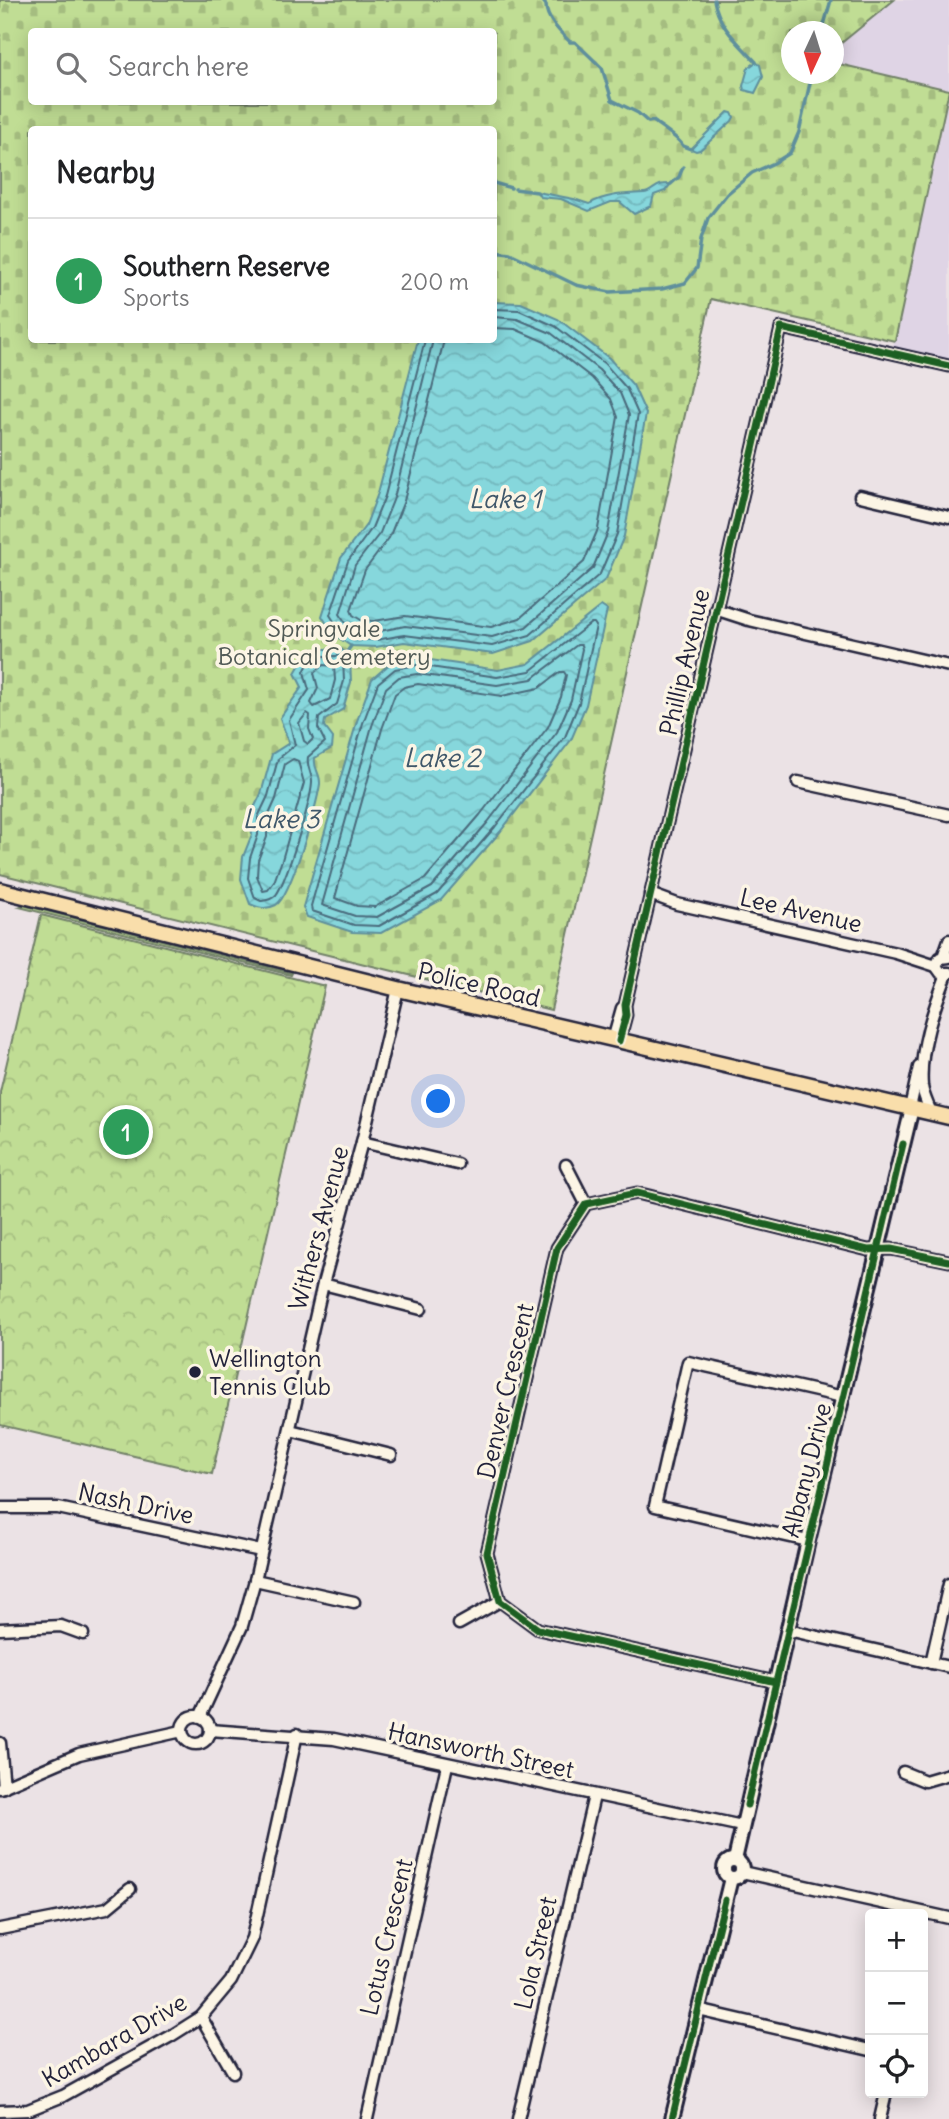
<!DOCTYPE html>
<meta charset="utf-8">
<style>
:root{--surface:#fff;--page:#f6f6f6;--text:#202124;--muted:#757577;--line:#e0e0e0;--accent:#d93025}
body{margin:0;font-family:Delius,sans-serif;background:var(--page);color:var(--text)}
.controls{position:absolute;right:21px;bottom:21px;display:grid;overflow:hidden;border-radius:7px;box-shadow:0 4px 18px #0003}
.controls button{width:63px;height:63px;display:grid;place-items:center;padding:0;border:0;border-bottom:2px solid var(--line);background:var(--surface);color:var(--text);font:35px sans-serif}
.compass{position:absolute;left:781px;top:21px;width:63px;height:63px;border-radius:50%;background:var(--surface);box-shadow:0 4px 18px #0003;rotate:184deg}
.you{position:absolute;left:439px;top:1102px;width:24px;height:24px;margin:-18px;border:5px solid #fff;border-radius:50%;background:#1a73e8;box-shadow:0 0 0 10px #1a73e833}
.badge{display:grid;place-items:center;width:46px;height:46px;border-radius:50%;background:var(--accent);color:#fff;font-size:23px;font-weight:700}
.pin{position:absolute;translate:-50% -50%;border:4px solid #fff;box-shadow:0 2px 7px #0006}
.list{margin:0;padding:0;list-style:none}
h2{display:flex;justify-content:space-between;align-items:center;height:91px;margin:0;padding:0 28px;font-size:30px}
h2 small{font-size:23px;font-weight:400;color:var(--muted)}
.list li{display:grid;grid-template-columns:46px 1fr auto;gap:21px;align-items:center;box-sizing:border-box;height:126px;padding:0 28px;border-top:2px solid var(--line)}
.list b{display:block;font-size:26px;white-space:nowrap}
.list p{margin:0;font-size:23px;white-space:nowrap;color:var(--muted)}
.list em{font-size:23px;font-style:normal;color:var(--muted)}
.icon{flex:none;width:38px;height:38px;fill:none;stroke:currentColor;stroke-width:2;stroke-linecap:round;stroke-linejoin:round}
.map{position:relative;flex:none;width:949px;height:2119px;overflow:hidden}
.search{position:absolute;background:var(--surface);box-shadow:0 4px 18px #0003;left:28px;top:28px;width:469px;height:77px;display:flex;align-items:center;gap:18px;box-sizing:border-box;padding:0 24px;border-radius:7px;color:var(--muted);font-size:26px}
.panel{position:absolute;background:var(--surface);box-shadow:0 4px 18px #0003;left:28px;top:126px;width:469px;height:217px;border-radius:7px}
.map>svg:first-child{display:block}
.built{fill:#dfd4e5}
.grass{fill:#c0dd94;stroke:#718068;stroke-width:2}
.forest{fill:url(#forest-crowns);stroke:#718068;stroke-width:2}
.cemetery{fill:url(#cemetery-stones);stroke:#718068;stroke-width:2;fill-rule:evenodd}
.water{fill:url(#water-waves);stroke:#5e8f9c;stroke-width:2}
.lines{fill:none;stroke-linecap:round;stroke-linejoin:round}
.shore{stroke:#4a6a7b;stroke-width:2}
.stream{stroke:#5e8f9c;stroke-width:3.5}
.minor-casing{stroke:#22223b;stroke-width:15}
.tertiary-casing{stroke:#22223b;stroke-width:18}
.primary-casing{stroke:#22223b;stroke-width:19}
.minor{stroke:#fcf5e5;stroke-width:10}
.tertiary{stroke:#fcf5e5;stroke-width:12}
.primary{stroke:#f9deab;stroke-width:14}
.cycleway-casing{stroke:#fcf5e5;stroke-width:11}
.cycleway{stroke:#1b5e20;stroke-width:7}
.poi-dot{fill:#22223b;stroke:#fcf5e5;stroke-width:2.5}
.labels{text-anchor:middle;dominant-baseline:central;stroke-width:7;stroke-linejoin:round;paint-order:stroke}
.park-label{font-size:24px;fill:#515a56;stroke:#fcf5e5}
.street-label{font-size:24px;fill:#22223b;stroke:#fcf5e5}
.poi-label{font-size:24px;fill:#22223b;stroke:#fcf5e5;text-anchor:start}
.water-label{font-size:26px;font-style:italic;fill:#40586b;stroke:#fcf5e5}
</style>
<div class="map">
<svg width="949" height="2119" viewBox="0 0 949 2119">
<defs>
<pattern id="forest-crowns" width="20" height="18" patternUnits="userSpaceOnUse" patternTransform="scale(1.75)"><rect width="20" height="18" fill="#c0dd94"/><path d="M2 6a3 3 0 1 1 6 0M12 15a3 3 0 1 1 6 0" fill="none" stroke="#a5bd80"/></pattern>
<pattern id="cemetery-stones" width="16" height="16" patternUnits="userSpaceOnUse" patternTransform="scale(1.75)"><rect width="16" height="16" fill="#c0dd94"/><path d="M2 7V4a2 2 0 0 1 4 0v3zM10 15v-3a2 2 0 0 1 4 0v3z" fill="#a5bd80"/></pattern>
<pattern id="water-waves" width="16" height="10" patternUnits="userSpaceOnUse" patternTransform="scale(1.75)"><rect width="16" height="10" fill="#86d7dc"/><path d="M0 5q4-4 8 0t8 0" fill="none" stroke="#73b8be"/></pattern>
</defs>
<rect width="100%" height="100%" fill="#ebe2e5"/>
<filter id="ink" filterUnits="userSpaceOnUse"><feTurbulence type="fractalNoise" baseFrequency=".0143" numOctaves="2"/><feDisplacementMap in="SourceGraphic" scale="14" xChannelSelector="R" yChannelSelector="G"/><feConvolveMatrix kernelMatrix="1 2 1 2 8 2 1 2 1" color-interpolation-filters="sRGB"/></filter>
<g filter="url(#ink)">
<!-- built -->
<path class="built" d="M894,0H949V360L893,347L949,91L835,64L839,46Z"/>
<!-- grass -->
<path class="grass" d="M23,905L292,973L291,975L19,907Z"/>
<!-- forest -->
<path class="forest" d="M41,915L325,986L212,1474L0,1425V1092Z"/>
<!-- cemetery -->
<path class="cemetery" d="M0,0H894L839,45L835,63L949,90L895,341L711,299L551,1010L0,874ZM32,32H494V102H32ZM792,32H834V74H792ZM32,130H494V340H32Z"/>
<!-- water -->
<g class="water">
<path d="M756,62L760,65L763,77L755,93L744,90L743,86L748,68Z"/>
<path d="M728,112L732,113L734,117L732,121L700,150L696,151L691,149Z"/>
<path d="M671,184L665,191L654,195L651,206L634,214L620,202H611L589,211L561,199L540,197L537,192L574,199L589,204C607,194 624,194 644,193C650,193 654,187 660,185C663,184 667,184 671,184Z"/>
<path d="M494,302L521,303L558,319L609,358L633,385L646,414L624,536L606,579L533,641L493,654L404,642L376,647L351,646L333,634L322,616L341,558L366,525L378,493L418,340H494Z"/>
<path d="M601,606L607,610L586,705L571,740L500,832L441,900L381,933L352,932L307,917L303,907L357,721L372,679L392,662L417,658L498,670L528,664Z"/>
<path d="M318,649H341L350,656L351,682L343,709L325,720L324,726L333,738L332,748L315,758C313,768 321,774 320,784C317,804 291,896 276,905C266,910 259,908 250,904L241,879L243,857L252,834L250,816L261,794L272,754L289,743L280,718L302,687L295,673L302,661Z"/>
</g>
<g class="lines">
<!-- shore -->
<g class="shore">
<path d="M425,340L385,496L372,528L348,561L330,615L339,629L354,639L376,640L404,635L492,646L530,635L600,574L617,534L638,414L627,389L605,364L555,326L519,310L494,309"/>
<path d="M433,340L394,498L380,533L355,565L340,614L345,622L357,630L375,632L405,626L492,637L526,627L593,568L608,532L629,415L620,393L599,370L551,333L517,319L494,317"/>
<path d="M444,340L404,501L389,538L365,570L351,610L353,615L361,620L374,621L405,616L491,627L520,618L584,562L598,529L618,417L611,399L592,378L545,342L515,329L494,328"/>
<path d="M591,623H594L596,626L579,703L565,737L495,827L437,894L379,926L354,925L312,911L311,906L363,723L378,683L395,669L417,665L497,677L530,671Z"/>
<path d="M577,645H581L582,649L571,700L557,732L488,822L432,887L377,917L355,916L322,905L372,726L386,688L399,677L417,674L497,685L532,679Z"/>
<path d="M320,656H338L343,659L344,681L337,704L319,718L318,728L325,742L308,757C306,768 313,774 312,783C311,801 286,882 276,895C271,900 267,900 261,901L255,898L248,878L250,858L258,835V817L268,796L278,759L295,745L289,720L309,690L304,672L307,666Z"/>
<path d="M323,665L334,666L335,680L330,699L314,707L311,703L318,688L314,673Z"/>
<path d="M560,672H564L566,675L561,697L548,727L480,815L425,879L375,907L357,906L335,898L382,729L395,694L404,687L418,684L502,696L539,688Z"/>
<path d="M307,713L310,715L309,729L313,739L308,744L304,741L299,723Z"/>
<path d="M293,759L298,761L304,783L282,860L274,882L268,890L263,891L257,876L258,860L267,837V819L276,799L285,764Z"/>
</g>
<!-- stream -->
<g class="stream">
<path d="M542,0L546,5C546,19 560,32 570,42H575L602,68L612,100L638,113L648,122L653,121C661,127 679,138 683,146L691,149"/>
<path d="M714,0C719,28 738,42 756,62"/>
<path d="M822,32L831,0"/>
<path d="M494,183L511,188"/>
<path d="M671,184L679,177L683,167"/>
<path d="M515,189L537,192"/>
<path d="M494,251L510,253L576,285L610,292L662,289L685,283L697,268L701,239L708,218L727,194L752,173L774,163L790,153L799,132L812,74"/>
<path d="M346,653L351,646"/>
</g>
<defs>
<g id="minor">
<path d="M860,496L949,517"/>
<path d="M715,609L749,620L949,666"/>
<path d="M798,782L949,815"/>
<path d="M650,894L677,904L896,953L936,966"/>
<path d="M943,957L949,940"/>
<path d="M949,957L940,958L936,966L941,973H949"/>
<path d="M613,1040L622,1008"/>
<path d="M619,1041L626,1015L625,1005L781,328L949,366"/>
<path d="M910,1108L919,1067"/>
<path d="M931,1113C928,1104 923,1095 922,1086C919,1049 934,1008 947,974"/>
<path d="M362,1142L457,1164"/>
<path d="M566,1165L586,1204"/>
<path d="M323,1284L421,1309"/>
<path d="M290,1430L391,1455"/>
<path d="M0,1508H58L261,1551"/>
<path d="M808,1541L655,1506L688,1362L843,1397"/>
<path d="M255,1580L354,1602"/>
<path d="M459,1624L500,1601"/>
<path d="M0,1629L61,1626L83,1634"/>
<path d="M788,1630L949,1667"/>
<path d="M931,1663L949,1584"/>
<path d="M776,1682L538,1629L500,1601L487,1553L557,1248L586,1204L637,1193L868,1250L891,1249L949,1261"/>
<circle cx="196" cy="1730" r="14"/>
<path d="M200,1717L242,1626L255,1580L323,1284L362,1142L398,989"/>
<path d="M210,1730L334,1739L742,1826"/>
<path d="M0,1743L4,1787"/>
<path d="M903,1772L925,1781L949,1774"/>
<path d="M0,1788L79,1754L182,1731"/>
<path d="M742,1872L949,1918"/>
<path d="M0,1929L107,1908L130,1889"/>
<path d="M698,2010L870,2050"/>
<path d="M201,2017L233,2072"/>
<path d="M0,2111L28,2110L63,2096L171,2036L201,2017L231,1981L252,1938L297,1734"/>
<path d="M367,2119L447,1765"/>
<path d="M518,2119L594,1796"/>
<path d="M880,2119L886,2093"/>
</g>
<g id="tertiary">
<circle cx="733" cy="1869" r="9"/>
<path d="M735,1860L808,1541L912,1108"/>
<path d="M672,2119L731,1878"/>
</g>
<path id="primary" d="M0,890L398,989L949,1117"/>
</defs>
<!-- minor casing -->
<use href="#minor" class="minor-casing"/>
<!-- tertiary casing -->
<use href="#tertiary" class="tertiary-casing"/>
<!-- primary casing -->
<use href="#primary" class="primary-casing"/>
<!-- minor -->
<use href="#minor" class="minor"/>
<!-- tertiary -->
<use href="#tertiary" class="tertiary"/>
<!-- primary -->
<use href="#primary" class="primary"/>
<defs>
<g id="cycleway">
<path d="M619,1041L626,1015L625,1005L781,328L949,366"/>
<path d="M776,1682L538,1629L500,1601L487,1553L557,1248L586,1204L637,1193L868,1250L891,1249L949,1261"/>
<path d="M747,1805L903,1144"/>
<path d="M672,2119L725,1900"/>
</g>
</defs>
<!-- cycleway casing -->
<use href="#cycleway" class="cycleway-casing"/>
<!-- cycleway -->
<use href="#cycleway" class="cycleway"/>
</g>
</g>
<!-- markers -->
<circle class="poi-dot" cx="195" cy="1372" r="7"/>
<g class="labels">
<!-- park labels -->
<g class="park-label">
<text x="324" y="628">Springvale<tspan x="324" dy="28">Botanical Cemetery</tspan></text>
</g>
<!-- street labels -->
<g class="street-label">
<text transform="translate(684 662) rotate(-77)">Phillip Avenue</text>
<text transform="translate(801 910) rotate(13)">Lee Avenue</text>
<text transform="translate(479 984) rotate(13)">Police Road</text>
<text transform="translate(318 1228) rotate(-75)">Withers Avenue</text>
<text transform="translate(505 1391) rotate(-77)">Denver Crescent</text>
<text transform="translate(806 1470) rotate(-76)">Albany Drive</text>
<text transform="translate(136 1503) rotate(12)">Nash Drive</text>
<text transform="translate(481 1750) rotate(12)">Hansworth Street</text>
<text transform="translate(386 1937) rotate(-77)">Lotus Crescent</text>
<text transform="translate(535 1953) rotate(-77)">Lola Street</text>
<text transform="translate(114 2040) rotate(-30)">Kambara Drive</text>
</g>
<!-- poi labels -->
<g class="poi-label">
<text x="209" y="1358">Wellington<tspan x="209" dy="28">Tennis Club</tspan></text>
</g>
<!-- water labels -->
<g class="water-label">
<text x="505" y="498">Lake 1</text>
<text x="442" y="757">Lake 2</text>
<text x="281" y="818">Lake 3</text>
</g>
</g>
</svg>
<div class="controls">
<button>+</button>
<button>−</button>
<button><svg class="icon" aria-label="locate" viewBox="0 0 24 24"><circle cx="12" cy="12" r="6"/><path d="M12 2v4M12 18v4M2 12h4M18 12h4"/></svg></button>
</div>
<svg class="compass" viewBox="-18 -18 36 36"><path d="M0-13l5 13h-10z" fill="#e53935"/><path d="M0 13l5-13h-10z" fill="#757577"/></svg>
<div class="you"></div>
<div class="pin badge" style="left:126px;top:1132px;background:#2e9e5b">1</div>
<div class="search"><svg class="icon" aria-label="search" viewBox="0 0 24 24"><circle cx="10" cy="10" r="6"/><path d="M15 15l6 6"/></svg>Search here</div>
<section class="panel">
<h2>Nearby<small></small></h2>
<ul class="list">
<li><span class="badge" style="background:#2e9e5b">1</span><div><b>Southern Reserve</b><p>Sports</p></div><em>200 m</em></li>
</ul>
</section>
</div>
